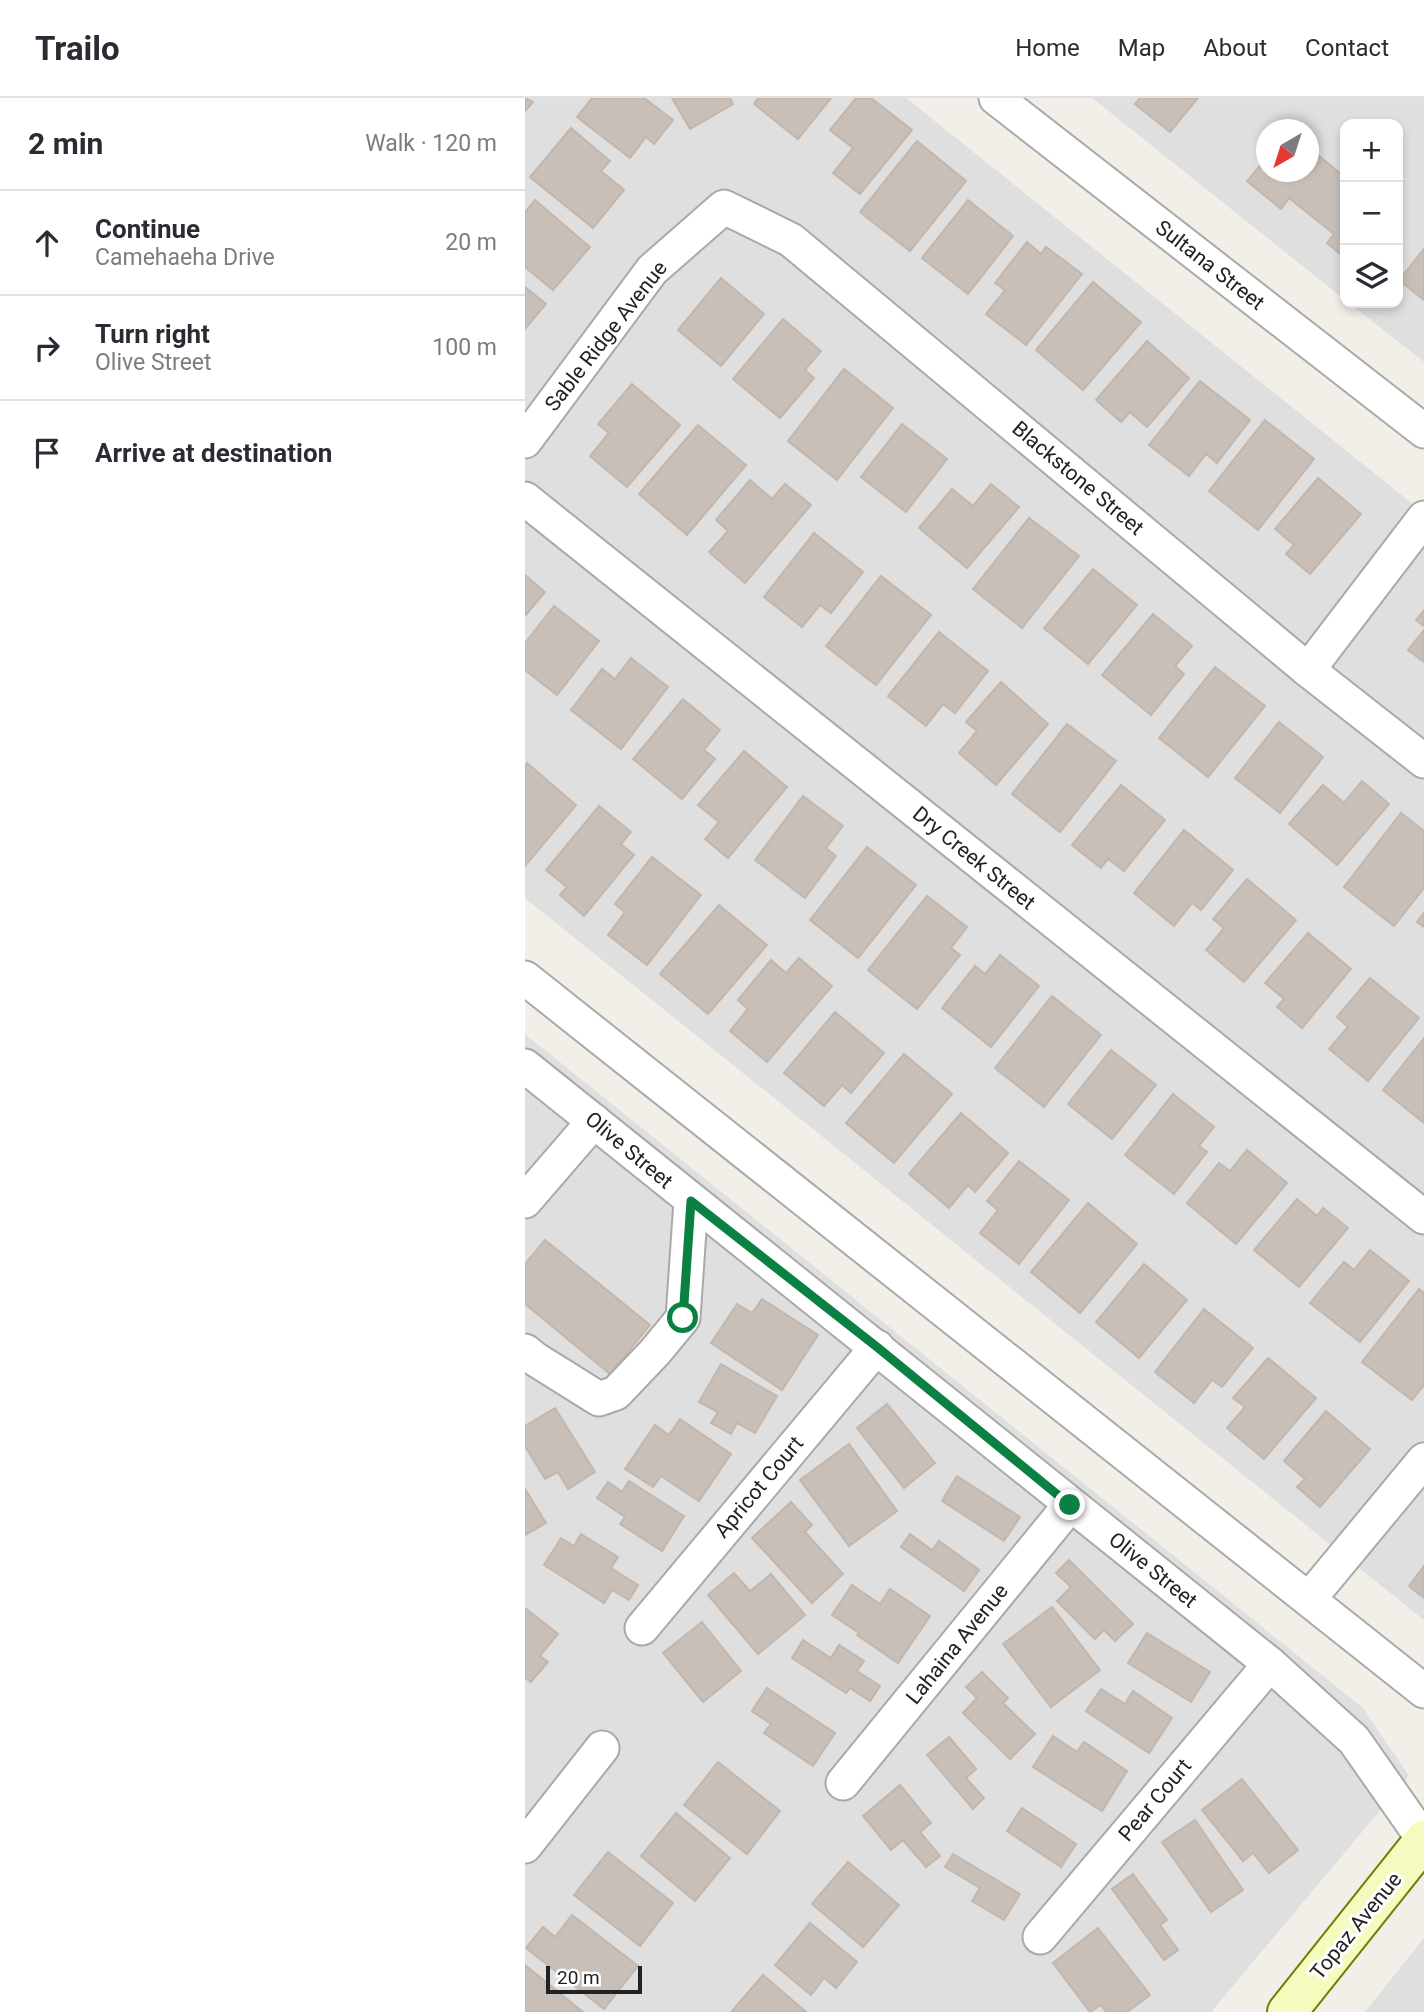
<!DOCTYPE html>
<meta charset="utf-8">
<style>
:root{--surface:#fff;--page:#f7f7f7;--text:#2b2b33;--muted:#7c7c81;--line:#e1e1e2}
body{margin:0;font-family:Roboto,sans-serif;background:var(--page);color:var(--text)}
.controls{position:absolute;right:21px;top:21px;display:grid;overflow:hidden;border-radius:14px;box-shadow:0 4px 10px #0003}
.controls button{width:63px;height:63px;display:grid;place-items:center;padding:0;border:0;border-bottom:2px solid var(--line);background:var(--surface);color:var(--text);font:35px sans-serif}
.compass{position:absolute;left:731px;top:21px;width:63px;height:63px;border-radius:50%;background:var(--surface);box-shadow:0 4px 10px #0003;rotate:219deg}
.scale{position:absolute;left:21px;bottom:18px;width:96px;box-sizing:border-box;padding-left:7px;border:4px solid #222;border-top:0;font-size:19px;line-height:24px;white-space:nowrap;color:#222;-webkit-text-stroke:5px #fff;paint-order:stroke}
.stop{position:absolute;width:21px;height:21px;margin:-16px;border:5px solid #0b8043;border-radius:50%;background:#fff}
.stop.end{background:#0b8043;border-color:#fff;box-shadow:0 2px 7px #0008}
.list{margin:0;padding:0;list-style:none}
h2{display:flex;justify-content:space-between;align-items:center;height:91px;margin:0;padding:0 28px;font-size:30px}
h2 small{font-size:23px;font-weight:400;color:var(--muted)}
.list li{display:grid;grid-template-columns:46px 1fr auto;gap:21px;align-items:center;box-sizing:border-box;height:105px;padding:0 28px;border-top:2px solid var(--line)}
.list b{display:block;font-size:26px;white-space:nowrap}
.list p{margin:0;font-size:23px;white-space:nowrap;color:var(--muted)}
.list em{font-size:23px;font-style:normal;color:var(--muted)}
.icon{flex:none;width:38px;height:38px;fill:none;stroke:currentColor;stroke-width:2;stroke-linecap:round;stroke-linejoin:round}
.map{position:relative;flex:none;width:899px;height:1914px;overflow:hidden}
header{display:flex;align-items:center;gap:42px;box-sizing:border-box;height:98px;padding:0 35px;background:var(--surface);border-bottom:2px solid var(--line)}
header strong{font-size:33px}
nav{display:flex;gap:38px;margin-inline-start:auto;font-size:24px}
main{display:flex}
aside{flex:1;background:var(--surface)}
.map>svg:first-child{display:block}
.residential{fill:#e0dfdf;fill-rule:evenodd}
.building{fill:#c7bfb8;stroke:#c4b6ab;stroke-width:2}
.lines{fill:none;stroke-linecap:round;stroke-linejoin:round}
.street-casing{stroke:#a9a9a9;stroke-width:37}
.secondary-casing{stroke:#707d05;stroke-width:42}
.street{stroke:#fff;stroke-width:33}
.secondary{stroke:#f7fabf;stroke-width:38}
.route{stroke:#0b8043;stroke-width:9}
.labels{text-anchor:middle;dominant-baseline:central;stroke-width:6;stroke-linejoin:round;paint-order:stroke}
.street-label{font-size:21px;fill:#222;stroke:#fff}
</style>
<header>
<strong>Trailo</strong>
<nav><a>Home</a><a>Map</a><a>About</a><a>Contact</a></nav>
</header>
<main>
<aside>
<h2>2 min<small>Walk · 120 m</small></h2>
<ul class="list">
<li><svg class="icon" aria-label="ahead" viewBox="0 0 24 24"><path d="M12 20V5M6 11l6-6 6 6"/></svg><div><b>Continue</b><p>Camehaeha Drive</p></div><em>20 m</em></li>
<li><svg class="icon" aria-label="right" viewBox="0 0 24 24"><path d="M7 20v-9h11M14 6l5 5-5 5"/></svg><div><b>Turn right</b><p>Olive Street</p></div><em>100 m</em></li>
<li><svg class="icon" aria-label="arrive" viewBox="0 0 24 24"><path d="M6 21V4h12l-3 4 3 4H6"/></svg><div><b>Arrive at destination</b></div></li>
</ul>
</aside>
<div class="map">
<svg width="899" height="1914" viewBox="0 0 899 1914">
<rect width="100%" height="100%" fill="#f2efe9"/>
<!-- residential -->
<g class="residential">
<path d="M0,0H381L899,415V1522L0,800Z"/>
<path d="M567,0H899V264L824,205H873V26H820V202ZM741,32H783V74H741Z"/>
<path d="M0,936L838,1610L884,1678L686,1914H0Z"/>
<path d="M899,1840V1914H840Z"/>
</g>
<!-- building -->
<g class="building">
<path d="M0,0L8,4L0,13Z"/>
<path d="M67,0H119L148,22L129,46L121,39L105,60L52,19Z"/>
<path d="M147,0H205L208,6L165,31Z"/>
<path d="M233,0H306L273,41L229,6Z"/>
<path d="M331,0H346L387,32L335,96L308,75L328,50L305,32Z"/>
<path d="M615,0H673L645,34L610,6Z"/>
<path d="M46,30L85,63L76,73L99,92L68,130L5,79Z"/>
<path d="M392,43L441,83L385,153L335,114Z"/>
<path d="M783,49L820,79V160L802,145L809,136L764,100L756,111L722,83L741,60V74H783Z"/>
<path d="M10,102L65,149L28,192L0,169V114Z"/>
<path d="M443,102L488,138L443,196L397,160Z"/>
<path d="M502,144L516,156L521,149L557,176L501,247L461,216L480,192L470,185Z"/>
<path d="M899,151V202L874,182Z"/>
<path d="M196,180L239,216L196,268L153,232Z"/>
<path d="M568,184L616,224L558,292L511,252Z"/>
<path d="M0,189L21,206L0,231Z"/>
<path d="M258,221L296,253L280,272L289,280L255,320L208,281Z"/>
<path d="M622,243L664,280L622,329L605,314L596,324L571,302Z"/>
<path d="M319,271L368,310L312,382L263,343Z"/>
<path d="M675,283L725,322L692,365L681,356L664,378L624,347Z"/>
<path d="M107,286L155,327L102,389L65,358L84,335L73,326Z"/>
<path d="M740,322L789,361L733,432L684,393Z"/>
<path d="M377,326L422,361L381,414L336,379Z"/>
<path d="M173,327L221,367L162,437L114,396Z"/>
<path d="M793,380L836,416L785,476L761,456L769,447L750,431Z"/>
<path d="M225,382L247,401L260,386L286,407L220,485L184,454L203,433L191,422Z"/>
<path d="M466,386L494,409L442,470L394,430L427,391L448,408Z"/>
<path d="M504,420L554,458L497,530L448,491Z"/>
<path d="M289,435L338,474L306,515L295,507L277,529L239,499Z"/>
<path d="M568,471L612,507L563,566L519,530Z"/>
<path d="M0,477L20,494L0,518Z"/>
<path d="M356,478L406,517L351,587L301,548Z"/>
<path d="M29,508L74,543L32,597L0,572V545Z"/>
<path d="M899,512V528L891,522Z"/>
<path d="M628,516L667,548L650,568L659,576L626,617L577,577Z"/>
<path d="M899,532V564L883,552Z"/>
<path d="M414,534L463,573L430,615L418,606L401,628L363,598Z"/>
<path d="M106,560L143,589L96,651L46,612L77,571L90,581Z"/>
<path d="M690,569L740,608L683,679L634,640Z"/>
<path d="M476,584L523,626L471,687L434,655L452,633L441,624Z"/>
<path d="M158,601L195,632L179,652L190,661L157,701L108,661Z"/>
<path d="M754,624L798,659L755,715L710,680Z"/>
<path d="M542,626L591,663L535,734L487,696Z"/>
<path d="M219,653L262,689L203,760L180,741L194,724L173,707Z"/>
<path d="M2,665L51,707L0,768V668Z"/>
<path d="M837,683L864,706L812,767L764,726L798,687L819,705Z"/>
<path d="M596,687L640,722L599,773L583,761L576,770L547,747Z"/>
<path d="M278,698L318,728L301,750L311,758L280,800L230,762Z"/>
<path d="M74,708L106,734L96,746L109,757L59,818L35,797L42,789L21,772Z"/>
<path d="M876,715L899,733V790L869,828L819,789Z"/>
<path d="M659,732L708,772L676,812L667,805L649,828L609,795Z"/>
<path d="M342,749L391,787L333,860L285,822Z"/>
<path d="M127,759L176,797L122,867L83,837L100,814L90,806Z"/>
<path d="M722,781L771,822L719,884L681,852L699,830L688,821Z"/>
<path d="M402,798L442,829L426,850L435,857L392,911L343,872Z"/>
<path d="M194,807L242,847L183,916L135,876Z"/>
<path d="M899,815V829L892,824Z"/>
<path d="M783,835L826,871L777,930L752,909L759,901L740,885Z"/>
<path d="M475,857L514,888L466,949L417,910L450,868L460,876Z"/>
<path d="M274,860L307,888L242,964L205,933L223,911L213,902L246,862L261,875Z"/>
<path d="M845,880L894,920L843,983L804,951L823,929L812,919Z"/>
<path d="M527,898L576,937L519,1009L470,970Z"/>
<path d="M310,914L359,955L326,995L317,987L299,1008L259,975Z"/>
<path d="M899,940V1025L858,992Z"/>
<path d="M586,952L631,987L587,1041L543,1006Z"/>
<path d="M379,956L427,996L369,1065L321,1025Z"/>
<path d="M648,996L689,1029L674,1048L682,1054L649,1096L600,1057Z"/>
<path d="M436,1015L483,1055L450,1094L443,1087L424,1110L384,1076Z"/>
<path d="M722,1052L762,1085L711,1146L662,1105L694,1065L705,1073Z"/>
<path d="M494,1063L544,1102L494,1166L455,1135L473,1112L462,1103Z"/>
<path d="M772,1101L792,1118L798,1110L823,1130L774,1189L729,1152Z"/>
<path d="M563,1105L612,1146L555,1215L506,1174Z"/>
<path d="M20,1142L125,1227L85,1276L0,1206V1166Z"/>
<path d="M845,1152L884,1183L835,1244L785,1205L819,1164L829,1172Z"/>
<path d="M619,1166L662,1202L614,1260L571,1224Z"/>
<path d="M894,1191L899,1195V1287L887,1302L837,1264Z"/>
<path d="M237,1201L293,1237L257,1292L186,1245L212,1206L227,1215Z"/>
<path d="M679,1211L728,1250L697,1289L687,1282L669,1305L630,1274Z"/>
<path d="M743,1260L791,1300L739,1361L702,1330L720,1309L708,1300Z"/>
<path d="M196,1266L252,1298L230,1335L212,1325L206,1336L186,1325L193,1314L174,1304Z"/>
<path d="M362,1306L410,1365L379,1390L332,1330Z"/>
<path d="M30,1310L70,1374L43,1391L33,1374L20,1381L0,1348V1328Z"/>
<path d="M801,1313L845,1351L795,1409L772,1389L780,1381L759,1363Z"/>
<path d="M155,1321L206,1356L174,1403L136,1378L128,1389L100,1371L130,1327L144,1337Z"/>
<path d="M324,1346L372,1413L324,1448L275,1382Z"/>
<path d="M432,1378L495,1419L479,1443L417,1403Z"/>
<path d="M104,1383L159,1418L137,1453L95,1426L100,1419L72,1400L83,1384L97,1394Z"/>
<path d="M0,1391L21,1425L0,1437Z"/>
<path d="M266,1404L287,1427L280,1434L318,1476L287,1505L227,1440Z"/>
<path d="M56,1436L93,1459L86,1470L113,1487L104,1502L87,1492L79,1505L19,1467L36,1440L49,1448Z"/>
<path d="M385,1436L407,1452L414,1443L454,1472L439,1493L376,1449Z"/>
<path d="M544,1462L608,1526L590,1543L579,1532L570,1541L532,1503L546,1489L531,1475Z"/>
<path d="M899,1468V1500L884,1488Z"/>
<path d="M209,1475L225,1493L246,1476L280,1517L233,1556L183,1497Z"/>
<path d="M327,1487L355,1506L365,1491L405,1518L373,1565L332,1537L334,1535L307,1517Z"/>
<path d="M527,1509L575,1572L526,1609L478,1546Z"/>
<path d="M0,1510L33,1536L15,1558L23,1564L6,1584L0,1580Z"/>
<path d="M177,1524L216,1573L178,1604L138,1555Z"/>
<path d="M622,1535L685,1574L666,1604L603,1565Z"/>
<path d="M278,1542L306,1560L314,1547L339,1563L332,1573L355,1588L345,1603L325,1590L321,1595L267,1560Z"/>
<path d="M457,1574L483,1600L478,1605L510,1636L485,1661L438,1615L452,1600L441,1589Z"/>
<path d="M242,1590L310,1635L288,1668L239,1635L246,1626L227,1613Z"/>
<path d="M576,1591L600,1606L608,1593L647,1620L624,1655L561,1613Z"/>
<path d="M528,1638L552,1654L559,1644L602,1673L577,1713L508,1669Z"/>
<path d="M424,1639L451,1671L441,1680L459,1700L448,1711L402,1657Z"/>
<path d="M193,1664L255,1713L222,1756L159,1707Z"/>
<path d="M717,1681L773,1752L744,1775L728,1755L718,1763L677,1712Z"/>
<path d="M375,1687L406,1725L395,1734L415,1758L401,1769L378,1742L366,1752L338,1718Z"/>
<path d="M497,1710L551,1746L536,1769L482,1733Z"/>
<path d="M151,1715L205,1760L170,1803L116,1758Z"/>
<path d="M670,1722L718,1792L686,1814L637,1744Z"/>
<path d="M83,1754L148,1805L115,1848L49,1797Z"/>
<path d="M428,1756L495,1796L479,1822L447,1803L455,1790L420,1769Z"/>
<path d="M323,1764L374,1807L338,1849L287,1806Z"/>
<path d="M608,1776L642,1822L635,1827L653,1852L639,1862L587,1791Z"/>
<path d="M47,1817L113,1868L79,1911L1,1850L18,1829L30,1839Z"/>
<path d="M285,1825L332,1864L311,1890L299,1880L286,1897L250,1867Z"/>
<path d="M573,1830L625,1897L602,1914H581L576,1907L565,1914L528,1865Z"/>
<path d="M0,1867L58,1914H0Z"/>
<path d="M238,1877L281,1914H206Z"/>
</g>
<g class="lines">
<defs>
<g id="street">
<path d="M471,0L899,333"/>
<path d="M0,343L127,172L199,109L266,142L783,572L899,663"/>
<path d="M0,401L899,1119"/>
<path d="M783,572L899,420"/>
<path d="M0,880L899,1593"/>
<path d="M0,968L745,1566L829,1642L899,1742"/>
<path d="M0,1103L69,1023"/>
<path d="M0,1253L10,1261L74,1301L91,1295L130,1254L158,1220L166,1103"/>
<path d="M784,1501L899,1362"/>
<path d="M117,1530L352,1249"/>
<path d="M318,1685L545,1407"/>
<path d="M0,1748L77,1650"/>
<path d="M515,1839L745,1566"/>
</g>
<path id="secondary" d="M762,1914L899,1742"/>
</defs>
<!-- street casing -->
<use href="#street" class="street-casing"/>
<!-- secondary casing -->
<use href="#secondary" class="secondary-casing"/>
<!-- street -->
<use href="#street" class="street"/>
<!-- secondary -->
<use href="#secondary" class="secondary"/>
</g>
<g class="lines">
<!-- route -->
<path class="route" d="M158,1220L166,1103L352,1249L545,1407"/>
</g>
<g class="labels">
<!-- street labels -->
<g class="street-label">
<text transform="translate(685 167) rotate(38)">Sultana Street</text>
<text transform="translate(81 238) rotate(-52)">Sable Ridge Avenue</text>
<text transform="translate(553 380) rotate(40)">Blackstone Street</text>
<text transform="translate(449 760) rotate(39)">Dry Creek Street</text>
<text transform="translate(104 1052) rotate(40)">Olive Street</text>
<text transform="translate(234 1389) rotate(-50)">Apricot Court</text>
<text transform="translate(628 1472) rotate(39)">Olive Street</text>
<text transform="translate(432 1546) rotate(-51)">Lahaina Avenue</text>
<text transform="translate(630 1702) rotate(-50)">Pear Court</text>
<text transform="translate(831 1828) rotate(-51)">Topaz Avenue</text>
</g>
</g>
</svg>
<div class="controls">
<button>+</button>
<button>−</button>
<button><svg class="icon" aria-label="layers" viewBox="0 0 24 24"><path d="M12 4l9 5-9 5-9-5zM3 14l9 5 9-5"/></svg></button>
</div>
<svg class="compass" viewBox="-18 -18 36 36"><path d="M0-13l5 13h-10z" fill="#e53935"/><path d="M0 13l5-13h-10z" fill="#7c7c81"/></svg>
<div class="scale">20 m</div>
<div class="stop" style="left:158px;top:1220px"></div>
<div class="stop end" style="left:545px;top:1407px"></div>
</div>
</main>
